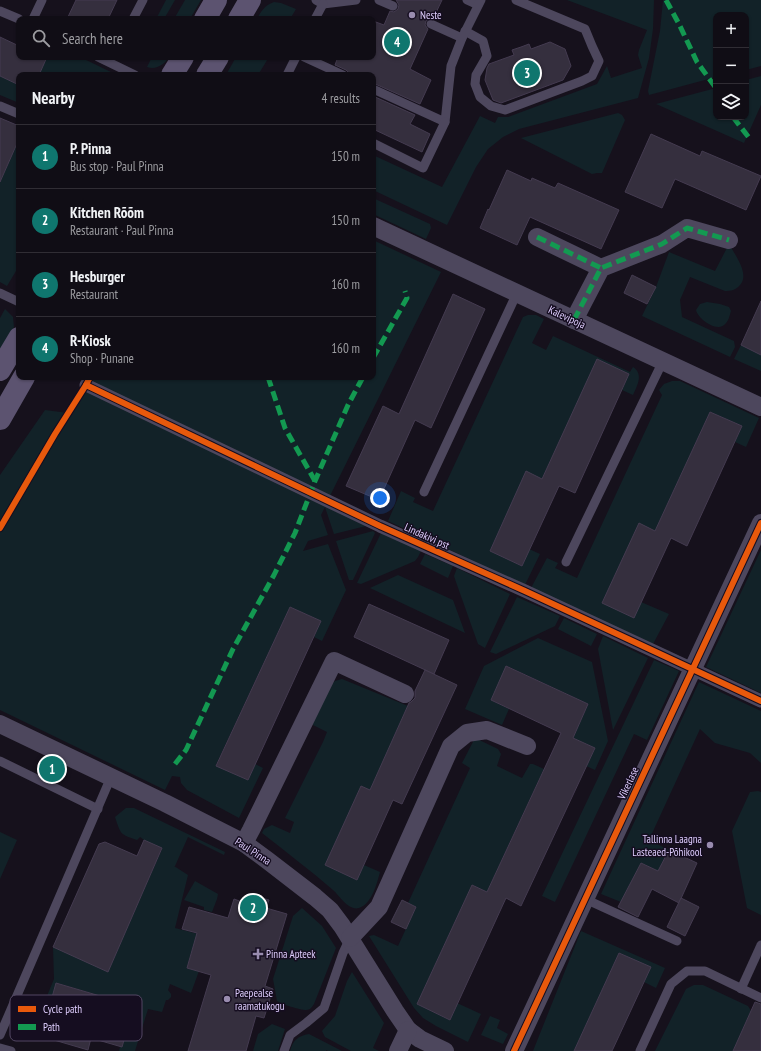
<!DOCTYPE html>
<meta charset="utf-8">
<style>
:root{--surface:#100d15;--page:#1e1b22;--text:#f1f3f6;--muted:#9c9ca0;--line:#302d34;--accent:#0f766e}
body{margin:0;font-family:"PT Sans Narrow",sans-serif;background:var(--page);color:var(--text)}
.controls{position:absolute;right:12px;top:12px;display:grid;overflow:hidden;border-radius:8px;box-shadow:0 1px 3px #0004}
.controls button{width:36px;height:36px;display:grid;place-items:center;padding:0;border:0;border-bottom:1px solid var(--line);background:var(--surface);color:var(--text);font:20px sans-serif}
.you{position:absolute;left:380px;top:498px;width:14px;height:14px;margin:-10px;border:3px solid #fff;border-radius:50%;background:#1a73e8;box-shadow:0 0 0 6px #1a73e833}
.badge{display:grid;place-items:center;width:26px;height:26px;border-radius:50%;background:var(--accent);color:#fff;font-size:13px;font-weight:700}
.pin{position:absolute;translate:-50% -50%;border:2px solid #fff;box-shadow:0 1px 4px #0006}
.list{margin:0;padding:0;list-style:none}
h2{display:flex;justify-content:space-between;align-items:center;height:52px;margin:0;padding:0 16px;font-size:17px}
h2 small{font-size:13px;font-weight:400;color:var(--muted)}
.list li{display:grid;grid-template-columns:26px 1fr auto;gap:12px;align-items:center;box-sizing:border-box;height:64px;padding:0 16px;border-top:1px solid var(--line)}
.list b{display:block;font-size:15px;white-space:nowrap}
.list p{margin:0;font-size:13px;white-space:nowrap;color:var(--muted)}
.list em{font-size:13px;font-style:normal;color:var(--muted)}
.icon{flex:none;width:22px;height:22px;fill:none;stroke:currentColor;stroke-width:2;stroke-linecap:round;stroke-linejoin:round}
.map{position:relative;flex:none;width:761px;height:1051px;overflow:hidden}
.search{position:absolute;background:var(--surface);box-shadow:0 1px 3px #0004;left:16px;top:16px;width:360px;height:44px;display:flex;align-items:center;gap:10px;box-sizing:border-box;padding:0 14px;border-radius:8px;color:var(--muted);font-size:15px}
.panel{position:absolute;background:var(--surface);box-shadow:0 1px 3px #0004;left:16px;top:72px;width:360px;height:308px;border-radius:8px}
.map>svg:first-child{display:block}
.green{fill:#122228}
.building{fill:#352f3e;stroke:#443b50}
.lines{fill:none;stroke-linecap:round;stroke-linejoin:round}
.service{stroke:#4d475d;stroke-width:9}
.pedestrian{stroke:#4d475d;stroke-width:13}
.minor{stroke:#4d475d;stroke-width:18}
.secondary{stroke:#5c5370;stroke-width:22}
.quiet{stroke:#139951;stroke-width:5;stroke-dasharray:10 5;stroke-linecap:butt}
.cycleway-casing{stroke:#150d20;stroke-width:8}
.cycleway{stroke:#e8590c;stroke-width:6}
.poi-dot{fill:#998caf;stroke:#150d20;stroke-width:1.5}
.labels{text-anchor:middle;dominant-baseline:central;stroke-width:3;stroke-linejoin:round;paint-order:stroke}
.poi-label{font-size:11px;fill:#dfcefe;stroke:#150d20;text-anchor:start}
.street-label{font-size:11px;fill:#dfcefe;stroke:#150d20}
.key{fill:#150d20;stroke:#524763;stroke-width:1}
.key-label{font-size:11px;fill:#dfcefe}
</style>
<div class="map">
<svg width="761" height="1051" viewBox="0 0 761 1051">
<rect width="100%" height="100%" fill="#16111c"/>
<!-- green -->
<g class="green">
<path d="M166,0H175L164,19H156Z"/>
<path d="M185,0H201L190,19H174Z"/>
<path d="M567,0H654L653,29L649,58L638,98L519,129L503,137L488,149L476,167L447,225L373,190V155L442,187L480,116L495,123L498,117H508L597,84L607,66L611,78L642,68L638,55L639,50L647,30Z"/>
<path d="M663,0H761V66L746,70V15H716V77L649,95L648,91L660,31Z"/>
<path d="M274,2L281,3L296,9L290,19H257C262,10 264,6 274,2Z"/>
<path d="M47,57H80L117,75H39Z"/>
<path d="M152,57H169C164,65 156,70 147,67Z"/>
<path d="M236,57H269L258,75H226Z"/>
<path d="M0,76L19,85V103L0,95Z"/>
<path d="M761,76V105L744,143L656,104L716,88V117H746V80Z"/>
<path d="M618,113L622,115L625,120L602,173H597L592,174L521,138Z"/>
<path d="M19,139V266L7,286L0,282V182Z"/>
<path d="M373,198L430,224L431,228L426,239L373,214Z"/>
<path d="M373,240L441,272L325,506L366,526L334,534L325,507L321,515L328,535L308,541L303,551L328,544L346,590L322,641L314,637L321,621L290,607L216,765L248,780L255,764L263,768L239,818L187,790L181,783L180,777L172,776L165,790L0,710V475L45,410L68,413L88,377H373Z"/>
<path d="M729,244C735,255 750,274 740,285C736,290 731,291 725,291L690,277L680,300L682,317L734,341L735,347L730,357L642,316L656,287L669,252L715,271Z"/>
<path d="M707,302L720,304L729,307L731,311C730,314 729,320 726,323C718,334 698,319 696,310L700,304Z"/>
<path d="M5,309L13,317L14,327L0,350V318Z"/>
<path d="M528,315H536L544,319L532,343L546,350L553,336L630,372L633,367C644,374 637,386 633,395L622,390L629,374L597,360L542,479L526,472L490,551L522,566L529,549L540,554L525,585L388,521L401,491L415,498L413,502L433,511L523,317Z"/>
<path d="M741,345L761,355V371L734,359Z"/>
<path d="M672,381H680L759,418L746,447L735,442L742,426L710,412L655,531L639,524L602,603L641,602L669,614L653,644L531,588L547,558L558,563L555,568L577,578L662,395L659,390L664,384Z"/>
<path d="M373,531L375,533L353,580H349L336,541Z"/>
<path d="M381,533L421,551L418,557L415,561L361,584L357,583Z"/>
<path d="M761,550V693L706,667Z"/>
<path d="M425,554L453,566L448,578L420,564Z"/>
<path d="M457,568L510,594L485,648L478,644L456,582L454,576Z"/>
<path d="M398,575L453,600L465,633L370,588Z"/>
<path d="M517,597L560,616L555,626L496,654L490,652Z"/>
<path d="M564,618L597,634L591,646L558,629Z"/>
<path d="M603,636L648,658L613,730L598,649Z"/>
<path d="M538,638L592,662L608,741L595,770L586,766L595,748L573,738L588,704L507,666L491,700L509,709L502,725L465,709L484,666Z"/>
<path d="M654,660L679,671L647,740L634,734L555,902L542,896Z"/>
<path d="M342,679L408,706L370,790L361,786L325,865L357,880L364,865L380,872C377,883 372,904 359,908C348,911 340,896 333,890C310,870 286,852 262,833L264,829L272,825L290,833L294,822L285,818L323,742L327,732L313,725L312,723L328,687L335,681Z"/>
<path d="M699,682L761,711V763L750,753L715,743L700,729L649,840L669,850L658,871L641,863L621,902L601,894Z"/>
<path d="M475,738L498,749L501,754L497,766L522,778L530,764H533L544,769L488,890L487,892L472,885L417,1004L450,1020L457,1003L481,1014L468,1042L436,1026L423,1018L414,1008L369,936L374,935L398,946L416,907L408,903L470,768L462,763Z"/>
<path d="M758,791L761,792V915L747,908L732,831L750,792Z"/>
<path d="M126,808H134L225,852L224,855L188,837L175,866H174L188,875L175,928L202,935L199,955L191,953L187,968L199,971L191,993L170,984L168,990L171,994V997L168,1000H166L162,1012L148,1009L135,1051H119L120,1047H122L134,1006L57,983L52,997L47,996L54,979L53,947L108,971L162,849L144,840L140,837L137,840C120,834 121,835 115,817Z"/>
<path d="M0,832L17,840L0,879Z"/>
<path d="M195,881L218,894L217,899L212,912L204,910V907L184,900Z"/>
<path d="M302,908L322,926L336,948L314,1004C312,1007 310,1010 306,1010C300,1010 281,1004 277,1001L273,979L293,916Z"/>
<path d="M581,931L665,968L656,988L644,982L650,967L619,953L574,1051H533Z"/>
<path d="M352,972L384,1023L373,1048L379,1051H351L325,1037L322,1031L335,1016L347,981Z"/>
<path d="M694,985H703L748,1006L751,1011L733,1051H655L686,989Z"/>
<path d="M490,1016L500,1020L497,1028L508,1034L503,1044L481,1035Z"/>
<path d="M272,1024L285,1029L278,1051H253L258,1034Z"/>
<path d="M309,1034L342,1051H328L326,1050V1051H290C293,1040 298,1036 309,1034Z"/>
</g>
<!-- building -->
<g class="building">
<path d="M76,0H117L108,19H67Z"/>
<path d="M396,0H442L433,19L430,18L426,21L425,25L428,29L410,69L431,80L420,104L373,83V75H349L348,72L346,70L335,65L338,57H373V21L384,25L390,11L394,12L398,9L399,5Z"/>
<path d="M0,37L19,46V57H47L39,75H19V85L0,76Z"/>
<path d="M550,42L565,49L571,66L563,80L501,103L493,100L485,80L487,68L489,64L514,55L512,50L521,47L529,44L531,49Z"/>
<path d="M373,96L415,115L410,124L430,134L422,152L373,129Z"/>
<path d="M0,118L19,126V139L0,182Z"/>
<path d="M651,134L700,156L702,151L761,176L746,210L675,179L662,208L625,192Z"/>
<path d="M507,170L531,181L532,178L555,188L558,183L619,210L601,249L530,217L517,245L480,228L488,209L489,210Z"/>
<path d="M632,275L656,287L647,304L624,293Z"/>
<path d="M453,294L485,309L431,428L415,420L379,500L346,486L383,406L399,414Z"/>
<path d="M761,301V355L741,345Z"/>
<path d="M597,359L629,374L575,493L559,486L522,566L490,551L526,471L542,479Z"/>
<path d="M710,412L742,426L687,546L671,538L634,618L602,603L639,523L655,531Z"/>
<path d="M369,604L449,640L434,674L354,637Z"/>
<path d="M290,607L321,621L248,780L216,766Z"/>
<path d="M506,666L588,704L573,738L595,748L521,906L506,898L450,1020L417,1004L472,885L487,892L561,733L491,700Z"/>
<path d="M425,670L457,685L402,804L393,800L357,880L325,865L361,786L370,790L409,703L411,702L415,698V691Z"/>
<path d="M144,840L162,848L108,972L53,947L99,844L105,842L137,856Z"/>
<path d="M669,850L697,863L679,903L652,889L638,917L618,907L641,863L658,871Z"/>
<path d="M248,894L269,900L266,908L287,914L265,986L273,989L264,1018L256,1016L246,1051H188L211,975L187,968L197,933L182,929L189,907L228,918L234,899L245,903Z"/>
<path d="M681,898L699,907L685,936L667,927Z"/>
<path d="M402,900L416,907L406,929L391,922Z"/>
<path d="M619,953L651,967L612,1051H574Z"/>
<path d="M56,983L134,1006L122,1047L91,1038L88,1050L54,1040L59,1023L46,1019Z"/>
<path d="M755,1002L761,1004V1051H733Z"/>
</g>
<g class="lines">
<!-- service -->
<g class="service">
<path d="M316,0L323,4L356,0"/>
<path d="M379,0L393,6"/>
<path d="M467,0L478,5"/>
<path d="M0,11L19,19"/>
<path d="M33,19L42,0"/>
<path d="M133,19L143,0"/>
<path d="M315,19L323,4"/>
<path d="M431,24L462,38"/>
<path d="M465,31L483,41L487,56L476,75L475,84L480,97L491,106L505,110L582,81L592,76L599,61L592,46L585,29L516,0"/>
<path d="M98,57L135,75"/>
<path d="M304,57L343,75"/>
<path d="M287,75L296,57"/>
<path d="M373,89L445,122L451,66L462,38L481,0"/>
<path d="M0,106L19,114"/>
<path d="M373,143L423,168L445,122"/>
<path d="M0,293L19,302"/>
<path d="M424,492L517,293"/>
<path d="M566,562L663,361"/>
<path d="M0,761L98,809"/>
<path d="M585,899L677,941"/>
<path d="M741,989L761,945"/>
<path d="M0,1035L111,777"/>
<path d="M0,1048L11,1051"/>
<path d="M284,1051L290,1035L306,1023L324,1008L343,953L350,938"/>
<path d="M640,1051L671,984L687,971H705L761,998"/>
</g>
<!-- pedestrian -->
<path class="pedestrian" d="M86,385L380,526L525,591L761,701"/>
<!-- minor -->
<g class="minor">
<path d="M373,226L761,407"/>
<path d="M537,237L601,268"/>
<path d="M574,320L601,268L662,244L687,228L729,240"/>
<path d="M0,724L165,803L244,843L267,860L315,897L330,910L342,926L395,1011L408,1030L420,1039L445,1051"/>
<path d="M244,843L251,830L334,661L405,694"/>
<path d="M350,938L379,907L451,746L467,733L487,730L527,746"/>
<path d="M398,1051L408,1030"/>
<path d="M514,1051L761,523"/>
</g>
<!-- secondary -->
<g class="secondary">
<path d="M205,19L216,0"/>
<path d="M239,19L250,0"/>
<path d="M172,75L183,57"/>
<path d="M207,75L218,57"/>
<path d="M0,370L19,338"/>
<path d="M0,419L24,377"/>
</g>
<!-- quiet -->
<g class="quiet">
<path d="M666,0L679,24L697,62L716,88"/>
<path d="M733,117L750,139"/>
<path d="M537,237L601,268"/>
<path d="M574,320L601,268L662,244L687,228L729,240"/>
<path d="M373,358L407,298L405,291"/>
<path d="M268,377L285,428L315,481"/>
<path d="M175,764L186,750L233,649L274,575L295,533L315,481L348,405L363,377"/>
</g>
<defs>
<g id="cycleway">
<path d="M86,385L380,526L525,591L761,701"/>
<path d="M0,528L55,434L86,385L90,377"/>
<path d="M514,1051L761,523"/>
</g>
</defs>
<!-- cycleway casing -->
<use href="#cycleway" class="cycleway-casing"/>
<!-- cycleway -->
<use href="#cycleway" class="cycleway"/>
</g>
<!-- markers -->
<g class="poi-dot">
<circle cx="412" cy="15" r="4"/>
<circle cx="710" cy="845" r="4"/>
<path d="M256 948h4v4h4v4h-4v4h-4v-4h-4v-4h4z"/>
<circle cx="227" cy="999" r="4"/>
</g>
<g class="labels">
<!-- poi labels -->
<g class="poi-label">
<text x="420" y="15">Neste</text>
<text x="702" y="839" text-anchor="end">Tallinna Laagna<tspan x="702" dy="13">Lasteaed-Põhikool</tspan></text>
<text x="266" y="954">Pinna Apteek</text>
<text x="235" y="993">Paepealse<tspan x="235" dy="13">raamatukogu</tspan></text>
</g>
<!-- street labels -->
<g class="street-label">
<text transform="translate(567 317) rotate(25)">Kalevipoja</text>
<text transform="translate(427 536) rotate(24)">Lindakivi pst</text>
<text transform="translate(628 783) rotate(-65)">Vikerlase</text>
<text transform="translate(253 851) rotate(33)">Paul Pinna</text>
</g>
</g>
<!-- legend -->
<rect x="10" y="995" width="132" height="46" rx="6" class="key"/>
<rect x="18" y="1006" width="18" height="6" fill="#e8590c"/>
<rect x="18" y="1024" width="18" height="6" fill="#139951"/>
<g class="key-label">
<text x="43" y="1013">Cycle path</text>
<text x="43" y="1031">Path</text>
</g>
</svg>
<div class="controls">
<button>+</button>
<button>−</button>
<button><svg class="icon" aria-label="layers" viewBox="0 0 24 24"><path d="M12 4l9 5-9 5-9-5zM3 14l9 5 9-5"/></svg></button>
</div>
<div class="you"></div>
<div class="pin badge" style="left:52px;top:769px">1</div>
<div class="pin badge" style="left:253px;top:908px">2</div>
<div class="pin badge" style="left:527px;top:73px">3</div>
<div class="pin badge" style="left:397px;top:42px">4</div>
<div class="search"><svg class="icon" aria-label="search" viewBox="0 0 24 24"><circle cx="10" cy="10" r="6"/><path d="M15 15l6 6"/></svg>Search here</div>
<section class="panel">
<h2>Nearby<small>4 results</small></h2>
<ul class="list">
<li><span class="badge">1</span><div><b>P. Pinna</b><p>Bus stop · Paul Pinna</p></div><em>150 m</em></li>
<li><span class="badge">2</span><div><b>Kitchen Rõõm</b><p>Restaurant · Paul Pinna</p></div><em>150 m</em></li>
<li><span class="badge">3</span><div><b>Hesburger</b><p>Restaurant</p></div><em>160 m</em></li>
<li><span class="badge">4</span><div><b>R-Kiosk</b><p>Shop · Punane</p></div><em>160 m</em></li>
</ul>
</section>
</div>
